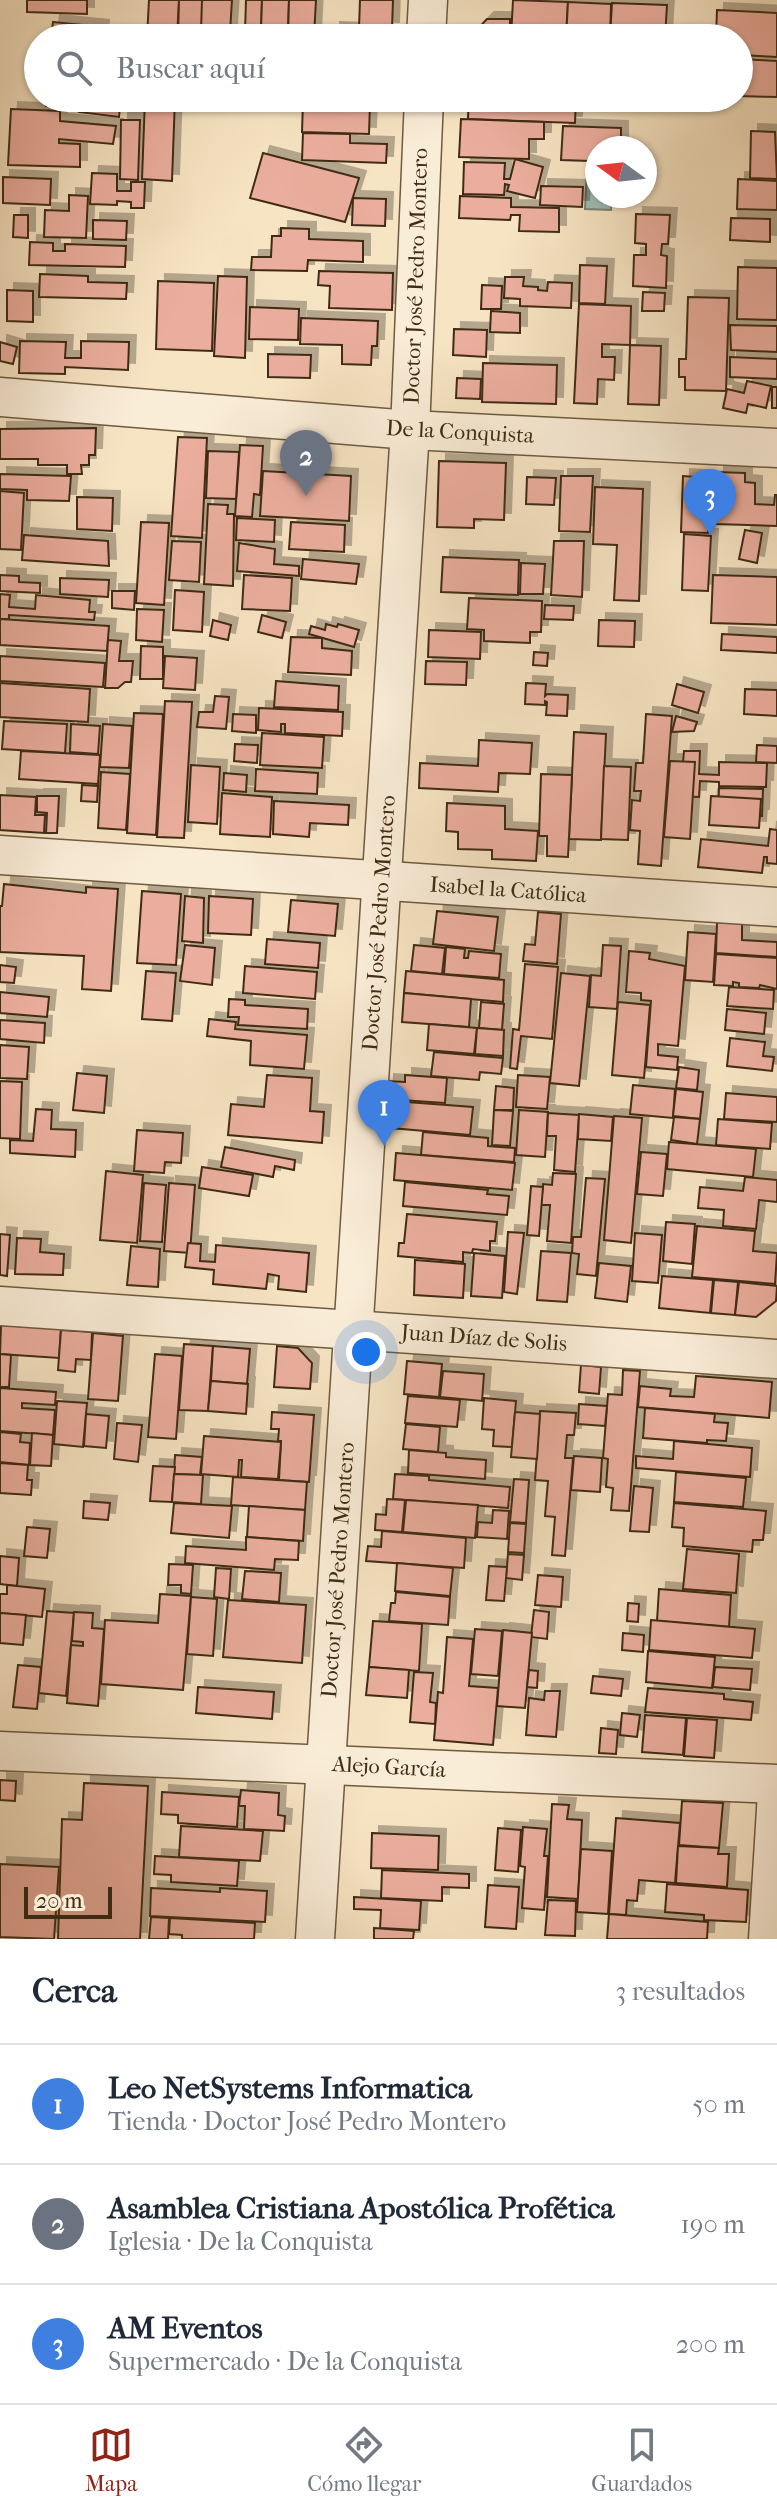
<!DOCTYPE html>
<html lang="es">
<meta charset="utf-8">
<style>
:root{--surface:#fff;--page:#f2f2f3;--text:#1f2937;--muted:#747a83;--line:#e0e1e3;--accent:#8f2418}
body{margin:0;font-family:"IM FELL French Canon",serif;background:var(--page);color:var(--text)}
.compass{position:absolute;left:585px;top:136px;width:72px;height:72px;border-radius:50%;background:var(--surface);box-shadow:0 2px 6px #0004;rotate:285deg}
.scale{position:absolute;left:24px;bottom:20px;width:88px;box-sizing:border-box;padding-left:8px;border:4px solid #402c13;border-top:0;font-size:22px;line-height:28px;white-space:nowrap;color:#402c13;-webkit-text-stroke:6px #faedd8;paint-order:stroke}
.you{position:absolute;left:366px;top:1352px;width:28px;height:28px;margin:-20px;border:6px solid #fff;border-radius:50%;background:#1a73e8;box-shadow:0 0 0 12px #1a73e833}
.badge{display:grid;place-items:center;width:52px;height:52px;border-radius:50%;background:var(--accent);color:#fff;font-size:26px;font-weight:700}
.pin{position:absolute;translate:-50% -66px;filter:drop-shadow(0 2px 4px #0008)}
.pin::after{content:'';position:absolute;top:42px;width:28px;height:24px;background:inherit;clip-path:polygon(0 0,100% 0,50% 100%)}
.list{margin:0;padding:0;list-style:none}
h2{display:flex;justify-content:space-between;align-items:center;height:104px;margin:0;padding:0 32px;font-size:34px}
h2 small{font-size:26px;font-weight:400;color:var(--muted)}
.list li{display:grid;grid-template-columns:52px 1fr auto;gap:24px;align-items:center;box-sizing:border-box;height:120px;padding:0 32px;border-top:2px solid var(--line)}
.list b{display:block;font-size:30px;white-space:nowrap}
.list p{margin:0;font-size:26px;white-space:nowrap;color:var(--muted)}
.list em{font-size:26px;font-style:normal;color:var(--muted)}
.icon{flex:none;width:44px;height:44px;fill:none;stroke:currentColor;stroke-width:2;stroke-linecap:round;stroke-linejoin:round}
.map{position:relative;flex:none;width:777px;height:1939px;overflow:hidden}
.search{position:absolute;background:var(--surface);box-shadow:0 2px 6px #0004;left:24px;right:24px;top:24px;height:88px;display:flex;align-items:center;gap:20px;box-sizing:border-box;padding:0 28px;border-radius:44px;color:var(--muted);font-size:30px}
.sheet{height:464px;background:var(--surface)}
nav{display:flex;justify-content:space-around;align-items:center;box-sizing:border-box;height:112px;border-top:2px solid var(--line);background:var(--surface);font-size:22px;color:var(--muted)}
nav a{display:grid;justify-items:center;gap:4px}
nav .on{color:var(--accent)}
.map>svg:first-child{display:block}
.water{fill:#9dbeb6;stroke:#788475;stroke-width:2}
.building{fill:#ebae9e;stroke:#402c13;stroke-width:2;filter:url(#shadow)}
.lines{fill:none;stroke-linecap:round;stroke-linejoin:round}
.minor-casing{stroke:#6e5a3f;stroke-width:41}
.minor{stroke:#faedd8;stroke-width:38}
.labels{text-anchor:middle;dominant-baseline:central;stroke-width:8;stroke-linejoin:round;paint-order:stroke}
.street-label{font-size:22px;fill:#402c13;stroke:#faedd8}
</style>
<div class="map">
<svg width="777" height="1939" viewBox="0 0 777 1939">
<defs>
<filter id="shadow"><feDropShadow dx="7" dy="-7" stdDeviation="0" flood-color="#0004"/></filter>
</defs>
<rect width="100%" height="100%" fill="#f7e4c3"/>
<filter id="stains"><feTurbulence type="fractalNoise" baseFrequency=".0025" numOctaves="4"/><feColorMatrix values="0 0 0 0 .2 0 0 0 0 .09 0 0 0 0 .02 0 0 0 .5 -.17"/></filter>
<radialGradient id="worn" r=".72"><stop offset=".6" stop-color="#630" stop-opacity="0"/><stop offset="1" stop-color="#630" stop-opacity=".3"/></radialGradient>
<!-- water -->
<path class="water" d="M587,169L597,170V196H611V210L585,209Z"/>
<!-- building -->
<g class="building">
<path d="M27,0H87V14L27,12Z"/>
<path d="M149,0H179L177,38H147Z"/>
<path d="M179,0H211L209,38H178Z"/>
<path d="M202,0H232L230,32L201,31Z"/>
<path d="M246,0H262L261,33L245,32Z"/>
<path d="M262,0H289L288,30L261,29Z"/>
<path d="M289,0H316L314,37L288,36Z"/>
<path d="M360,0H393L392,29L359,28Z"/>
<path d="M513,0L568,2L566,38H511Z"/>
<path d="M568,2L611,4L610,38H566Z"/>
<path d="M612,3L667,5L665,38H610Z"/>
<path d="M717,10L777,13V57L739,55V38H716Z"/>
<path d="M487,19H510V38H472V35Z"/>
<path d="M53,22L102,27L101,38H51Z"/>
<path d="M333,29L359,30V38H361H333Z"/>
<path d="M739,59L777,61V97L739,96Z"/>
<path d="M47,98H79L78,110L46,106Z"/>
<path d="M81,98H121L119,117L79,112Z"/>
<path d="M145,98H175L172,181L142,179Z"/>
<path d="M469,98H576L575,123L468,119Z"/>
<path d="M303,102L370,104L369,134L302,132Z"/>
<path d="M11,109L60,111V121L116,126L113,144L59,139V143L80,144V167L8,165Z"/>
<path d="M461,119L544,122V139H529V159L459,157Z"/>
<path d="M121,120H140L138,180L120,179Z"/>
<path d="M563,126L621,128V148H597V166H589L590,161L561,160Z"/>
<path d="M751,131L775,132L777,179L750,178Z"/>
<path d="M303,133L350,134V143L387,144L386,163L302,160Z"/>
<path d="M263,153L359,178L345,222L250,198Z"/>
<path d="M515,159L543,167L535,198L507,191L509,185L505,184L504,195L463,194L464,162L505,163L504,179H510Z"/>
<path d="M92,173L117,174V191H131V182H145L144,208H131V202L117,201V205L90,204Z"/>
<path d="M3,177L51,179L50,205L3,203Z"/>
<path d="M738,179L777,181V210L737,209Z"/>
<path d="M541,186L583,187L582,207L540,205Z"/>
<path d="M69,195L88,196L86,238L44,237L45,210L69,211Z"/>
<path d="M460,196L511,198V207L559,208V232L519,231L520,215H511L510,220L459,218Z"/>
<path d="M353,198L386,199L385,226L352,225Z"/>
<path d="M636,214L670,215L668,244H662L661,255L667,256L666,288L633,286L634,255H646V244L635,243Z"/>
<path d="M14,215H28V238L13,237Z"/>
<path d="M731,218L770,219V242L730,240Z"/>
<path d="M93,220L127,221L126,240L93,239Z"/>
<path d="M281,228L309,229V239L363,241V262L308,260L307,271L251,270L252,257H271L272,236H281Z"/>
<path d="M30,242L53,243V251H65V244L126,246L125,267L29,265Z"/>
<path d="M580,265L607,266L605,304L579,303Z"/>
<path d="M738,267L777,268V320L737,319Z"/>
<path d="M319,271L393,273L392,310L329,308L330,286L318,285Z"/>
<path d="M40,274L88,276V282L127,283L126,299L39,297Z"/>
<path d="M218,276L247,277L245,358L214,356Z"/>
<path d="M505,277H524L523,286L538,287V290L547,291L548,282L572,283L571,308L520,306V299L504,298Z"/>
<path d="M158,281L214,283L212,351L156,349Z"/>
<path d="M482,285L502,286L501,309H481Z"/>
<path d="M7,290L33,291V322L7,321Z"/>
<path d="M643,292L665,293L664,311H642Z"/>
<path d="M688,297L729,298L726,391L685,390V377H679V359H686Z"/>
<path d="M579,304L631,306L630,345L602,344V357H615L614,380L598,379L597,404L574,403Z"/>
<path d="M250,307L299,309L298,340L249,339Z"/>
<path d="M491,311L520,313V333L490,332Z"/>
<path d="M301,318L378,321L377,346H372L371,365L342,364V345L300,344Z"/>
<path d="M730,325L777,326V352L731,350Z"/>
<path d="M454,329L487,330L486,357L453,355Z"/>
<path d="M20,341L66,342L65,358H81V341L129,342L128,370L65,367V374L19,373Z"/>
<path d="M0,342L17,347L13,364L0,361Z"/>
<path d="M630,345L661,346L659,405L628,404Z"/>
<path d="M268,354L311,355L310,378L268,377Z"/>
<path d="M730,357L777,359V379L730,377Z"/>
<path d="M483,363L557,365L556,404L482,402Z"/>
<path d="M457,378L481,379L480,399L456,398Z"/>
<path d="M747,381L771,386L766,408L748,404L746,413L723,408L727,389L744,393Z"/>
<rect x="772" y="387" width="5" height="21"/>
<path d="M96,428L95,455H89V465H81L82,474H67V465H38V459H0V429Z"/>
<path d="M178,437L207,438L202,538L171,536Z"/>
<path d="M240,445L263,446L260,495L254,494L252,517L235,516Z"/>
<path d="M208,451L239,452L236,499L206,498Z"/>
<path d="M439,461L506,463L504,520L474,519V528L437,527Z"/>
<path d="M263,471L351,476L349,521L260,516Z"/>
<path d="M717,472L745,473V482L755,483V504L774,505L775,495H777V526L715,524Z"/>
<path d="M0,474L71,476L69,501L27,500V490L0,489Z"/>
<path d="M561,476H593L590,532L559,531Z"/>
<path d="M683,476L709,478L708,533L681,532Z"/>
<path d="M527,477L556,478L554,505L526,504Z"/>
<path d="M595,487L643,489L639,601L614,600L617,545L593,544Z"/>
<path d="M0,491L24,493L21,550L0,549Z"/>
<path d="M77,497L113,498L112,531L77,529Z"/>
<path d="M208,504L228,505L227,514H234L233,586L204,584Z"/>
<path d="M237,518L275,520L274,542L236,540Z"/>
<path d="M141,522L169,523L164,605L136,603Z"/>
<path d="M291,522L345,525L344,552L289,549Z"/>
<path d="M745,530L762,533L757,563L739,559Z"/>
<path d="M684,534L711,536L708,591L682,590Z"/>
<path d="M24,535L108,541L109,566L22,560Z"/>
<path d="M172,541L201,542L199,582L169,580Z"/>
<path d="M554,541H584L582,597L551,595Z"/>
<path d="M239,543L275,549L274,564L299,566V576L237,571Z"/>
<path d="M443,557L519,560L518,595L441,592Z"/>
<path d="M303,559L359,564L356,584L301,579Z"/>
<path d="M521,563L545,564L543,594H520Z"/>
<path d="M0,575L19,576V582L40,583V593L0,591Z"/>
<path d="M244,575L292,578L290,611L242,609Z"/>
<path d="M713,575L777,577V625L711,623Z"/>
<path d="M60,578L109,580L108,597L60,594Z"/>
<path d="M175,590L204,592L202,632L173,630Z"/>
<path d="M112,591H135L134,610L112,608Z"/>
<path d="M0,594L10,595L9,607L35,609L36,595L90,600L89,612H95L94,620L9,615V619H0Z"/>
<path d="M469,598L542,601L541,632H530V643L484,641V630L467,629Z"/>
<path d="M545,605L574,606L573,620L544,619Z"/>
<path d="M137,609L164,610L162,642L136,640Z"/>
<path d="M262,615L286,622L282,638L258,632Z"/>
<path d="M0,619L109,626L107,651L0,645Z"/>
<path d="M213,620L231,625L228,640L210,636Z"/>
<path d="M599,620L635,621L634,647L598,646Z"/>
<path d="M326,624L337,627L338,624L359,630L354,647L309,634L311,626L325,630Z"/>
<path d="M429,630L481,632L480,659L428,657Z"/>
<path d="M722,634L777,637V653L721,650Z"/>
<path d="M291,637L322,638V648L352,651L351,675L288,672Z"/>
<path d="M108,640L121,641L119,661H133L131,682H125L118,688H105Z"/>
<path d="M141,646L163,647V679H140Z"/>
<path d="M534,652L548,653L547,666L533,665Z"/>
<path d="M0,656L105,663L103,687L0,681Z"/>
<path d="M165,656L197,658L195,690L163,688Z"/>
<path d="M426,661L467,662L466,685L425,684Z"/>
<path d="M276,681L339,686L338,710L274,707Z"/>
<path d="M0,683L90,689L88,722L0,717Z"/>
<path d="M526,683L546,684L545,696L547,694L568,695L567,716L546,715L547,702L545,701V705L525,704Z"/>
<path d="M677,684L704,692L698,713L672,705Z"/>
<path d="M745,689L777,690V716L744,714Z"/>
<path d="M215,696L229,697L226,729L197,727L199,712H213Z"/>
<path d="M165,701L192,702L184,838L157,837Z"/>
<path d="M259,708L343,712L342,736L285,733V724H281V732L258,730Z"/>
<path d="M134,713L163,714L156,835L127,833Z"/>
<path d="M233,714L256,715V733L232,731Z"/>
<path d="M646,714L672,716L661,866L638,864L640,831L630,830L632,800L640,801L641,791H634L636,763H643Z"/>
<path d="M676,716L697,722L694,731L672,732Z"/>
<path d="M4,721L67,724L65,753L2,749Z"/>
<path d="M71,724L100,726L98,754L70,752Z"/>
<path d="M103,724L132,726L129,768L100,767Z"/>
<path d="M574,732L606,734L601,840L569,839Z"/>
<path d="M262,733L324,737L322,768L260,765Z"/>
<path d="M479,740L532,743L530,774L499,773L498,792L419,788L420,763L478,766Z"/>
<path d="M235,744L258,745L257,763L234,761Z"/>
<path d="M757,745L777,746V763L756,762Z"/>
<path d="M21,751L100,755L98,784L19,779Z"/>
<path d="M684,751H700L699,774L719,775V762L767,763L766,787L719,786V782L700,781L699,797L671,796L672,762H683Z"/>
<path d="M670,761L695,762L690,839L664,837Z"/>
<path d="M191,765L220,767L217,824L188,822Z"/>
<path d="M604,766L631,767L628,840L601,839Z"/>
<path d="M256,769L318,773L317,794L255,791Z"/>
<path d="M101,772L130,774L126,830L98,828Z"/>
<path d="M224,773L247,775L246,792L223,790Z"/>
<path d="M541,774L572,775L568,857L547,856V836H539Z"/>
<path d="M82,785L98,786L97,802L81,801Z"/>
<path d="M719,788L763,789L762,816L718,815Z"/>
<path d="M222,793L272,797L270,837L220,834Z"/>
<path d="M0,795L36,797L35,815H45L44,833L0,830Z"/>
<path d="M37,796H59L57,833H46L47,813L37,812Z"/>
<path d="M711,796L761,799L759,828L709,825Z"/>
<path d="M274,801L349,805L348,825L310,823L309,837L273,834Z"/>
<path d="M447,803L505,806V829L538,831L536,861L492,859V850L458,849V832L446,831Z"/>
<path d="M770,829L777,830V864L767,863V857H764L762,873L698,867L701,839L768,846Z"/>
<path d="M4,884L86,893V887L118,889L111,991L82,989L84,956L0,952V906H2Z"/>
<path d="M142,891L181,894L176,965L137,963Z"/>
<path d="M185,896L204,898L203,943L182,941Z"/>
<path d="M209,896L253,899L251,935L208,933Z"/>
<path d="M291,900L338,904L335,936L288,932Z"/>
<path d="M437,911L498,917L494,951L433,944Z"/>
<path d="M538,912L561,914L557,964L523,961L525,944L535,945Z"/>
<path d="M717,922L742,923V940L777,942V957L716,953Z"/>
<path d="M688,932L716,934L713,982L685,980Z"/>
<path d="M267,939L320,943L318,968L265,964Z"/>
<path d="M185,945L215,948L212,985L180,981Z"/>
<path d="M414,945L445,948L442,974L411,971Z"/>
<path d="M603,945L621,946L617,1009L589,1007L591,975L601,976Z"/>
<path d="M446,947L465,949L464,958H468L469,951L501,954L499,978L444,974Z"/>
<path d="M629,951L650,953L649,959L685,966L678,1046L658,1044V1055L678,1057L677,1070L646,1067L651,1001L641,1000V993L626,992Z"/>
<path d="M716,954L777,958V989L760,985L759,988L739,987V983L733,982V986L714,985Z"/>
<path d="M525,964L558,967L552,1039L521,1036L517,1069L510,1068L513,1029L519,1030Z"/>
<path d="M0,965L16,967L14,983L0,982Z"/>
<path d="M245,966L317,972L315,999L243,993Z"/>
<path d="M146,971L176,973L172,1021L142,1019Z"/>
<path d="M406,971L504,980L503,1002L404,993Z"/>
<path d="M561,973L590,976L579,1086L550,1083Z"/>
<path d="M729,987L774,990L773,1009L727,1006Z"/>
<path d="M0,992L49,997L47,1017L0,1013Z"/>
<path d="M404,993L471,999L469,1027L402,1022Z"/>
<path d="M229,999L245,1000V1005L308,1009L307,1029L238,1025L239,1017H228Z"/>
<path d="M481,1002L504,1004L502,1030L479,1028Z"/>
<path d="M618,1002L650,1005L644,1078L612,1075Z"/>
<path d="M727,1009L766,1013L764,1034L725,1030Z"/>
<path d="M209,1019L236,1022L235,1029L307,1035L304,1069L250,1065L251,1041L207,1036Z"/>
<path d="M0,1020L45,1023L44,1043L0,1039Z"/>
<path d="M429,1024L477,1028L474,1054L427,1050Z"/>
<path d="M477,1028L504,1030L503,1056L475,1054Z"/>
<path d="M730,1038L765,1042L763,1056L774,1057L772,1071L727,1066Z"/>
<path d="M0,1045L29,1047L27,1079L0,1078Z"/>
<path d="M434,1052L503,1058L501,1074L480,1072L479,1080L431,1076Z"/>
<path d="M679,1067L699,1070L697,1090L676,1088Z"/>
<path d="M77,1073L107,1076L104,1113L73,1110Z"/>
<path d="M267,1075L312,1078L310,1111L324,1112L322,1143L228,1135L231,1104L264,1107Z"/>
<path d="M405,1075L447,1078L445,1103L386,1099L387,1081L405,1082Z"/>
<path d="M518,1075L550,1077L547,1109L516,1107Z"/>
<path d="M0,1081L22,1082L20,1139L0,1138Z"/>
<path d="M633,1085L675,1089L673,1118L630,1114Z"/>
<path d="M496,1086L514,1088L513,1110H494Z"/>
<path d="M676,1089L703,1092L700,1119L673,1116Z"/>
<path d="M726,1093L777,1097V1122L724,1119Z"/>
<path d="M393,1101L473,1107L470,1135L391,1128Z"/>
<path d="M36,1109L52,1110L51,1129L76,1130L75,1157L10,1153V1140L33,1141Z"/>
<path d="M494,1110L513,1111L510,1146L492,1145Z"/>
<path d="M519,1110L548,1112L545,1157L516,1155Z"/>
<path d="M548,1113L579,1115L575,1172L554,1170L556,1136H547Z"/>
<path d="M579,1114L613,1117L611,1141L578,1139Z"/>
<path d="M614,1116L642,1118L631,1243L604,1240Z"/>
<path d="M674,1117L700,1119L697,1144L671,1140Z"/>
<path d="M718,1119L772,1123L770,1149L716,1145Z"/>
<path d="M137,1130L183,1133L181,1163L165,1162L164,1173L134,1171Z"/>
<path d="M423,1132L488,1138V1146L515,1148L514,1162L421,1155Z"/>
<path d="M669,1142L756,1149L753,1177L667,1169Z"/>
<path d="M225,1147L295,1160L294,1170L275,1166L273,1177L221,1167Z"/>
<path d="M641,1152L667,1154L663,1196L637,1194Z"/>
<path d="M396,1153L515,1163L512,1190L394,1180Z"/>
<path d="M202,1167L253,1175L249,1196L199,1188Z"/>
<path d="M106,1171L143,1175L137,1243L100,1240Z"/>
<path d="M553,1173L576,1174L571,1243L547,1241L550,1205H541L543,1184L552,1185Z"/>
<path d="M745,1177L777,1180V1202L759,1200L756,1229L723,1226L724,1210L698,1208L700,1187L743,1191Z"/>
<path d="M586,1178L605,1179L596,1276L577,1274L579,1254L572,1253L573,1237H581Z"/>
<path d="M405,1182L488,1190L487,1194L509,1196L507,1215L403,1206Z"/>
<path d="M144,1183L166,1185L162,1242L140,1241Z"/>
<path d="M169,1183L195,1185L190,1253L164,1251Z"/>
<path d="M531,1186L543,1187L539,1236L527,1235Z"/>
<path d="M407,1214L497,1222L495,1241H490V1251L473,1249L472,1253L463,1252V1262L398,1256L399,1243H404Z"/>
<path d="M666,1222L695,1224L692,1264L663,1261Z"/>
<path d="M697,1226L755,1231L753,1251L777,1253L775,1284L692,1277Z"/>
<path d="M508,1232L524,1233L517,1294L504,1292Z"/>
<path d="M635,1233L662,1235L658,1283L632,1281Z"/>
<path d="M0,1234L10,1235L7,1276L0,1275Z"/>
<path d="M17,1238L41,1239L40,1252L64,1254L63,1275L15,1274Z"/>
<path d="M188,1243L201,1244L200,1261L215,1262L216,1245L309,1253L306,1292L278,1289L279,1276L268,1274L266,1289L213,1284L214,1270L185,1267Z"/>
<path d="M131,1246L160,1249L158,1287L127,1285Z"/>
<path d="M541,1251L571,1253L567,1302L537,1300Z"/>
<path d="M474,1253L505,1256L502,1298L471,1296Z"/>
<path d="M415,1260L465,1264L463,1298L414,1295Z"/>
<path d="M599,1263L631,1266L627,1302L595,1298Z"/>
<path d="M662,1276L713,1280L710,1313L659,1308Z"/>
<path d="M714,1280L738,1282L735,1315L711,1313Z"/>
<path d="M739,1282L777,1286L776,1301L756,1317L735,1315Z"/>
<path d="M1,1325L61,1329L59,1358L0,1354Z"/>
<path d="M61,1330L92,1332L91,1360L76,1359L75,1372L58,1370Z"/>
<path d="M93,1333L123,1336L118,1401L88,1399Z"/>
<path d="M184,1344L213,1346L208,1411L179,1410Z"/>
<path d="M213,1346L250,1349L247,1384L211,1381Z"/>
<path d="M277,1346L298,1348L312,1363L310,1389L274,1387Z"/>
<path d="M0,1354L11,1355L9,1387H0Z"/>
<path d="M155,1354L182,1356L176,1439L148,1437Z"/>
<path d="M407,1361L442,1364L439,1397L404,1394Z"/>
<path d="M581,1365L601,1367L599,1394L579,1392Z"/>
<path d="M623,1370L640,1371L629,1511L611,1510L613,1488L606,1487L608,1459L603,1458L608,1394L622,1395Z"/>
<path d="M443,1371L484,1374L482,1401L440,1397Z"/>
<path d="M696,1376L772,1382L769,1418L638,1407L640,1386L671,1389L670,1396L694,1397Z"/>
<path d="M211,1381L248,1384L246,1414L208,1411Z"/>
<path d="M0,1388L56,1392L55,1405L22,1403V1408L55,1410L53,1435L0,1431Z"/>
<path d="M408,1396L460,1400L457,1427L405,1423Z"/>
<path d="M484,1398L516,1401L512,1447L493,1446L494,1430L482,1429Z"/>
<path d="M57,1401L87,1403L83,1447L54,1444Z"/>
<path d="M579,1404L607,1406L605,1426L578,1424Z"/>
<path d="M645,1408L715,1414L714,1422L728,1423L726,1441L707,1440V1443L643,1438Z"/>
<path d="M540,1411L576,1413L574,1435H567L565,1458H573L565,1556L552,1555L555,1517L545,1516L548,1481L535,1480Z"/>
<path d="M272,1412L314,1415L309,1482L279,1480L281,1441H278L279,1429H271Z"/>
<path d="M515,1412L540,1414L537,1459L511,1457Z"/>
<path d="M86,1414L109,1416L106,1448L84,1446Z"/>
<path d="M117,1423L142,1425L138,1462L114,1459Z"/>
<path d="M406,1424L440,1427L438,1452L403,1449Z"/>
<path d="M0,1432L21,1434L20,1442L30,1443L29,1465L0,1462Z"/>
<path d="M32,1433L53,1435L51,1466L30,1465Z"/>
<path d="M204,1436L281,1442L278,1479L241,1477L242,1460H239L238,1477L201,1474Z"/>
<path d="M674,1441L752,1448L750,1477L636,1468V1456L673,1459Z"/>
<path d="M409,1450L446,1453V1457L486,1460L485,1479L408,1473Z"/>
<path d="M175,1455L202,1457L200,1475L174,1474Z"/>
<path d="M574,1456L602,1458L600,1492L571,1490Z"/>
<path d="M0,1463L28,1465L27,1480H32L31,1495L0,1493Z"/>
<path d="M153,1466L175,1467L172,1502L150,1501Z"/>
<path d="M676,1472L746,1478L743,1507L674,1502Z"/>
<path d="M174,1474L203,1475L201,1504L172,1502Z"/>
<path d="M395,1474L429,1476V1480L510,1487L508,1508L393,1499Z"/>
<path d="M233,1477L307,1482L305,1510L231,1505Z"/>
<path d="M514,1479L529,1480L526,1523L510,1522Z"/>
<path d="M634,1486L653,1488L649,1532L630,1531Z"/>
<path d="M387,1499L405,1500L402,1532L375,1530L376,1514L386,1515Z"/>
<path d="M406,1500L478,1505L475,1538L403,1532Z"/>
<path d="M84,1501L110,1503L108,1520L83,1518Z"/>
<path d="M174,1503L232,1506L229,1538L171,1533Z"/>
<path d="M674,1503L766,1511L763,1540H753L752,1552L683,1546L684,1528L672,1527Z"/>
<path d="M249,1506L305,1510L303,1541L247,1537Z"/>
<path d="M493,1510L509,1511L507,1539L477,1537L478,1522L492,1523Z"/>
<path d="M510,1523L526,1524L524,1553L508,1552Z"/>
<path d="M27,1527L50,1529L47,1558L24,1556Z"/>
<path d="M382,1531L466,1538L464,1568L366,1561L368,1546L381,1547Z"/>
<path d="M246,1537L299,1541L298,1560L275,1559L274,1570L185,1563L186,1546L246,1550Z"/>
<path d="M687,1549L739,1554L736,1593L683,1589Z"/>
<path d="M508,1554L524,1555L522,1580L506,1578Z"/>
<path d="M0,1556L19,1558L17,1586L0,1584Z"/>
<path d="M397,1563L453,1568L450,1596L395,1591Z"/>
<path d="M169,1564L193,1565L191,1594L181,1593V1585H168Z"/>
<path d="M489,1566L507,1567L504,1601L486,1600Z"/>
<path d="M216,1568L231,1569L229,1599L214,1597Z"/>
<path d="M245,1571L281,1573L279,1602L242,1599Z"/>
<path d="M538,1575L563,1577L561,1607L535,1605Z"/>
<path d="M7,1585L45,1589L42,1617L0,1613V1594H7Z"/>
<path d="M659,1589L731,1595L729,1627L657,1621Z"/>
<path d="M396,1592L450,1597L448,1625L389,1621L391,1603H395Z"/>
<path d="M160,1594L191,1596L183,1690L101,1684L105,1620L158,1623Z"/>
<path d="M191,1597L217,1599L213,1656L187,1654Z"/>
<path d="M228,1600L306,1605L302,1663L223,1657Z"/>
<path d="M628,1603L639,1604L638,1622L627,1621Z"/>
<path d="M534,1610L549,1612L547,1639L531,1637Z"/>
<path d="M47,1611L74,1613L66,1696L39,1693Z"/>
<path d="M74,1612L93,1613L92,1628L104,1629L98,1706L67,1703L71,1645L83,1646V1642L72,1641Z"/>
<path d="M0,1613L26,1615L23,1645L0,1643Z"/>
<path d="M651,1620L755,1629L752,1658L649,1650Z"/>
<path d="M373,1621L422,1624L419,1671L369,1667Z"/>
<path d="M475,1629L502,1631L498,1676L471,1674Z"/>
<path d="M503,1630L532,1633L525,1708L497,1706Z"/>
<path d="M623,1633L644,1635L643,1652L622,1650Z"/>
<path d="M447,1637L473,1639L469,1686L498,1688L493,1745L434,1740L438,1692L443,1693Z"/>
<path d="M648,1651L715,1657L712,1688L646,1682Z"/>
<path d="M18,1665L41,1667L37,1709L13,1707Z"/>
<path d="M369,1667L409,1670L407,1698L366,1695Z"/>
<path d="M715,1667L752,1669L750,1690L713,1687Z"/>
<path d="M529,1670L538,1671L537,1688L527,1687Z"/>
<path d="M414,1672L433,1673L430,1702L436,1703L435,1724L410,1722Z"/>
<path d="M593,1676L623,1679L621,1696L591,1693Z"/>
<path d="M198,1687L274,1692L272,1719L196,1713Z"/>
<path d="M648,1688L724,1694V1699L753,1702L751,1720L645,1712Z"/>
<path d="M545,1691H560L556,1737L526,1735L529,1698L544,1700Z"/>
<path d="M622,1713L640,1715L637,1737L620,1735Z"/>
<path d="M645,1715L686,1718L683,1755L642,1752Z"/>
<path d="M687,1718L717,1720L714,1758L684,1756Z"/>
<path d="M601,1728L618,1730L616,1754L599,1753Z"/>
<path d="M0,1780L16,1781L15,1801L0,1800Z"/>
<path d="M84,1783L148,1786L140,1939H58L62,1819L82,1820Z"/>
<path d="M241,1790L279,1793L278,1815L285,1816L284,1831L244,1829L245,1806H239Z"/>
<path d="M162,1792L239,1797L237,1827L178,1823V1815L161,1814Z"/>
<path d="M682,1801L723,1803L719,1848L679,1845Z"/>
<path d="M552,1804L569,1805L567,1819L582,1820L578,1899L547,1897Z"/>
<path d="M616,1818L680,1823L675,1883L639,1880L637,1901L627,1900L626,1915L609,1914Z"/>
<path d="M181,1826L263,1831L260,1861L179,1857Z"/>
<path d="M523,1827L547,1829L544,1856H548L544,1910L522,1908L525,1867L520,1866Z"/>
<path d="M498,1828L521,1830L518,1872L495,1870Z"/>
<path d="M372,1833L439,1836L438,1870L371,1868Z"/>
<path d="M678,1846L719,1848L718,1854H729L727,1887L676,1883Z"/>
<path d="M581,1849L612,1851L608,1914L577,1912Z"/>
<path d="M155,1856L239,1861L237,1886L171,1882V1875L154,1874Z"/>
<path d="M0,1864L59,1867L54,1939L0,1937Z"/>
<path d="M382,1870L469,1874V1888L442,1887V1901L381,1898Z"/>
<path d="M667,1884L748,1890L746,1922L704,1920V1915L665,1912Z"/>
<path d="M488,1885L519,1887L516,1929L485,1927Z"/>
<path d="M151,1888L220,1892V1888L267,1891L265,1922L150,1916Z"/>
<path d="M354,1897L421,1901L419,1930L380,1928L381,1910L354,1909Z"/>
<path d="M548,1900L576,1901L575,1936L545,1935Z"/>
<path d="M609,1914L708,1922L707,1939H607Z"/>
<path d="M151,1917L169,1918L168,1939H149Z"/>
<path d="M170,1918L255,1923L254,1939H182V1935L169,1934Z"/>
<path d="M374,1928L414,1931L413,1939H374Z"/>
</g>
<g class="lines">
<defs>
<g id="minor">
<path d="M426,38L428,0"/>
<path d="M0,397L410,430L777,448"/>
<path d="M0,855L777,907"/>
<path d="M0,1306L777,1359"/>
<path d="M0,1751L777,1784"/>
<path d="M315,1939L410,430L424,98"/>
<path d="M768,1939L777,1793"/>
</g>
</defs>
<!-- minor casing -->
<use href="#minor" class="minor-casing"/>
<!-- minor -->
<use href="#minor" class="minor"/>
</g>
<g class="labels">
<!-- street labels -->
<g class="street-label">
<text transform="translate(416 276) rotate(-88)">Doctor José Pedro Montero</text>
<text transform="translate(460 432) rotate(3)">De la Conquista</text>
<text transform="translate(508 890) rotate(4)">Isabel la Católica</text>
<text transform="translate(379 923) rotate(-86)">Doctor José Pedro Montero</text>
<text transform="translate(484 1338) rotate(4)">Juan Díaz de Solis</text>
<text transform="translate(338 1570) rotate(-86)">Doctor José Pedro Montero</text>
<text transform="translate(389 1767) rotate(3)">Alejo García</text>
</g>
</g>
<rect width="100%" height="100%" filter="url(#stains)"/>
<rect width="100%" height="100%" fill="url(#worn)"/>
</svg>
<svg class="compass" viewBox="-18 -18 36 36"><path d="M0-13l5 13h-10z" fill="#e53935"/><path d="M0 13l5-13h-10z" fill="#747a83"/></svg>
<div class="scale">20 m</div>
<div class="you"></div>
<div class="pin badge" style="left:384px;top:1146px;background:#3f7fe0">1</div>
<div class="pin badge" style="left:306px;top:496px;background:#6b7280">2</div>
<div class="pin badge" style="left:710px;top:535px;background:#3f7fe0">3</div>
<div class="search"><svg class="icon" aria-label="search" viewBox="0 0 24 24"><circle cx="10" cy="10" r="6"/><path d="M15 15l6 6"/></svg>Buscar aquí</div>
</div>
<section class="sheet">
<h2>Cerca<small>3 resultados</small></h2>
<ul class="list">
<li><span class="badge" style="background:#3f7fe0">1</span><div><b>Leo NetSystems Informatica</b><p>Tienda · Doctor José Pedro Montero</p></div><em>50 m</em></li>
<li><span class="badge" style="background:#6b7280">2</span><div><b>Asamblea Cristiana Apostólica Profética</b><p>Iglesia · De la Conquista</p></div><em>190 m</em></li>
<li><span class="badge" style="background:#3f7fe0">3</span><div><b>AM Eventos</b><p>Supermercado · De la Conquista</p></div><em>200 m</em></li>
</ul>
</section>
<nav>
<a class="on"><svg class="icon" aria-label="map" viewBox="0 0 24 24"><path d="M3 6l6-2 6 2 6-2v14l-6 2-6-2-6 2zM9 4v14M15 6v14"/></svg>Mapa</a>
<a><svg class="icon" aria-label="directions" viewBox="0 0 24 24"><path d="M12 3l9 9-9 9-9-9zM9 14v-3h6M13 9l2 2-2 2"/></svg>Cómo llegar</a>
<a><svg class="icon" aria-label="saved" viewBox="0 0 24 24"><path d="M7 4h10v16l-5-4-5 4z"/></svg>Guardados</a>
</nav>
